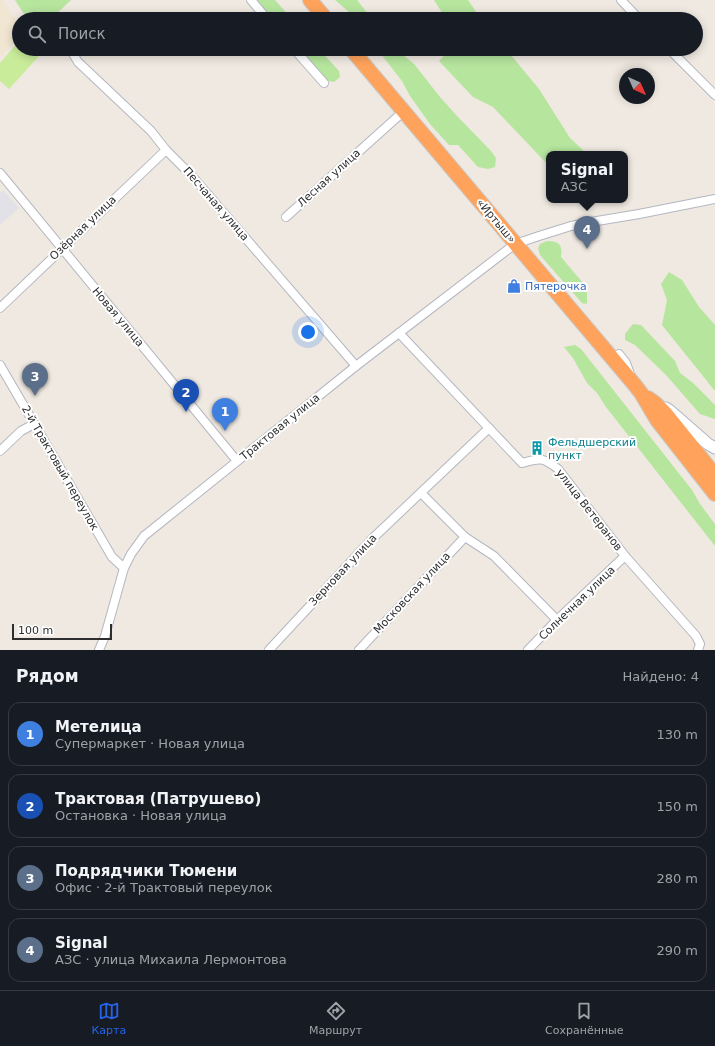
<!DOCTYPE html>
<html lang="ru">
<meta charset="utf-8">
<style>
:root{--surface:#171b24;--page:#20242c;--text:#f1f3f6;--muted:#9ea1a6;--line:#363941;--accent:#2563eb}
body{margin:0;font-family:"DejaVu Sans",sans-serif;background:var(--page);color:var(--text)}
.compass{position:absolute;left:619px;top:68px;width:36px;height:36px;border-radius:50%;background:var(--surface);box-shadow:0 2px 10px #0003;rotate:135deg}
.scale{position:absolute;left:12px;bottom:10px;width:100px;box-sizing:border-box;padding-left:4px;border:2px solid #2e2e2e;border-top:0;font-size:11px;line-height:14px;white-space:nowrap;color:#2e2e2e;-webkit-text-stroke:3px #fff;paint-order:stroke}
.you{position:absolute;left:308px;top:332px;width:14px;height:14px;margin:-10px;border:3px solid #fff;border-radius:50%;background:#1a73e8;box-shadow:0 0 0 6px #1a73e833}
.badge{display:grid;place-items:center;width:26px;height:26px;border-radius:50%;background:var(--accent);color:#fff;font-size:13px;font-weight:700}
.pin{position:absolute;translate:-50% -33px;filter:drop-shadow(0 1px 2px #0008)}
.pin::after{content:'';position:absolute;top:21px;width:14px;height:12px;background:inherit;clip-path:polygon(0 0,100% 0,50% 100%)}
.popup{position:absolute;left:546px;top:151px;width:82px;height:52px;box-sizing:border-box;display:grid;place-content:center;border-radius:8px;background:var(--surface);filter:drop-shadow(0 1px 3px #0005);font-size:13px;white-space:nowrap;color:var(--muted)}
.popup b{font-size:15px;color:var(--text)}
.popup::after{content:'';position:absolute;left:50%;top:100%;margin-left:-8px;border:8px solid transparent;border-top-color:var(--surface)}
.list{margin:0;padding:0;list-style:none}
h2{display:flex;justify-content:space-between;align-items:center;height:52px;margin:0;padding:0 16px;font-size:17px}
h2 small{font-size:13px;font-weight:400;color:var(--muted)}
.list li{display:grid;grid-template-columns:26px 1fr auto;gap:12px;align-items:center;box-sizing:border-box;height:64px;margin:0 8px 8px;padding:0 8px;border:1px solid var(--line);border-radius:12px}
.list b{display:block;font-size:15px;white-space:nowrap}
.list p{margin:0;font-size:13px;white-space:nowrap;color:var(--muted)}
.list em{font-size:13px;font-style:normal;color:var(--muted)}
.icon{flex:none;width:22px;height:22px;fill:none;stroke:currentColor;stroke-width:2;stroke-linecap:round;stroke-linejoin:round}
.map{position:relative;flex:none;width:715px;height:650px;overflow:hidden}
.search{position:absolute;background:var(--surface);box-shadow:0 2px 10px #0003;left:12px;right:12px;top:12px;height:44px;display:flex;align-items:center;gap:10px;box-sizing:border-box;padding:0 14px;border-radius:22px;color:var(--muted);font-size:15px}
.sheet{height:340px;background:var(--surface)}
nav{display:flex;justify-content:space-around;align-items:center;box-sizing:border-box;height:56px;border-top:1px solid var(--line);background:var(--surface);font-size:11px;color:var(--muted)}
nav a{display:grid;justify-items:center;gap:2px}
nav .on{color:var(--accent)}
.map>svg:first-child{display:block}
.industrial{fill:#e3e1e8}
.education{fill:#f0e6d1}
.green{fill:#b6e59e}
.pitch{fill:#c9ec9a}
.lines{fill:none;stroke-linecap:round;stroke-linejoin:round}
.street-casing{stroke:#b4b7c1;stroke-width:10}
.secondary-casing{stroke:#b4b7c1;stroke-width:13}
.highway-casing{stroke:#c9c9c9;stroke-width:16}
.street{stroke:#fff;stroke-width:8}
.secondary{stroke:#fff;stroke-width:11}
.highway{stroke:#ffa35c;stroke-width:14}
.labels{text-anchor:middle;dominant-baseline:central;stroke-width:4;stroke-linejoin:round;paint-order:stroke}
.street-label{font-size:11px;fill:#2e2e2e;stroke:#fff}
.shop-label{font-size:11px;fill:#366cbe;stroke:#fff;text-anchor:start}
.culture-label{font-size:11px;fill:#0d838f;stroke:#fff;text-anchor:start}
</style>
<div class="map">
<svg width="715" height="650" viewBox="0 0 715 650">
<rect width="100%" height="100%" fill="#efe9e1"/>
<!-- industrial -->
<path class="industrial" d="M3,190L19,208L0,225V193Z"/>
<!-- education -->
<path class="education" d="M0,0H2L19,25V39L0,57Z"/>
<!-- green -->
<g class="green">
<path d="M15,0H71L51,19H28L24,14Z"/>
<path d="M254,0H275L292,19H271Z"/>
<path d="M335,0H357L372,19H353L349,12Z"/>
<path d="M434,0H468L481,19H446Z"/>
<path d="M298,49H319L339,71L340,77L334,82L328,81Z"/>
<path d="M377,49H399L402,54L414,64L440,97L457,116L491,151L496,158L495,167L488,169L478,167L458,145H449L430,124L410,96L402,81Z"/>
<path d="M450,49H506L539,89L570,138L587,154H549V166L493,107L473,97L439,61Z"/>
<path d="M547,241C559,241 563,245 561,257L583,283L587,293V304L582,303L540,255L538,248L540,244Z"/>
<path d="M669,272L682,280L699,307L715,325V391L662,325L667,300L661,284Z"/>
<path d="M633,324L641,325L675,361L680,373L693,383L715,405V419L700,414L666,375L635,345L625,340V334Z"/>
<path d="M575,345L581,349L692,490L700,504L715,524V546L606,407L597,393L587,383L573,358L564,347Z"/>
</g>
<!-- pitch -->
<path class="pitch" d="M19,41V49H32L39,56L9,89L0,81V63Z"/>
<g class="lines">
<defs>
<g id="street">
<path d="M251,0L267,19"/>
<path d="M621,0L639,19"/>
<path d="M70,49L78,62L151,131L166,150L191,175L356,366"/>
<path d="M294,49L324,83"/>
<path d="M669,49L715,95"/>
<path d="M0,173L237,461"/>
<path d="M286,217L404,111"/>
<path d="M0,308L166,150"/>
<path d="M399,333L522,463C540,458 543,457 558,469L625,556L696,636L700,644L698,650"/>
<path d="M619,354L626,363L630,374"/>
<path d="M0,365L112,557L124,568"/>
<path d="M0,451L21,431L34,424"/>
<path d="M421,493L465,537L494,556L557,620"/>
<path d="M99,650L105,636L124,568L131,554L144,536L356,366L515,244L539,236L571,226L597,221L639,214L715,199"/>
<path d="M269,650L373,538L489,428"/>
<path d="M359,650L465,537"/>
<path d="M528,650L557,620L625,556"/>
</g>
<path id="secondary" d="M666,408L669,410L708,444L715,448"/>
<g id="highway">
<path d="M310,0L326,19"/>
<path d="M351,49L634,384L641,393L657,420L715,494"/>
<path d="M648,398L655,403L665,413L715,475"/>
</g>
</defs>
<!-- street casing -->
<use href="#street" class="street-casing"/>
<!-- secondary casing -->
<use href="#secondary" class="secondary-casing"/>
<!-- highway casing -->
<use href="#highway" class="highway-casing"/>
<!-- street -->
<use href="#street" class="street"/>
<!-- secondary -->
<use href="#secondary" class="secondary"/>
<!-- highway -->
<use href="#highway" class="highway"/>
</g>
<!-- icons -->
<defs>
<symbol id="shop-bare" viewBox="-9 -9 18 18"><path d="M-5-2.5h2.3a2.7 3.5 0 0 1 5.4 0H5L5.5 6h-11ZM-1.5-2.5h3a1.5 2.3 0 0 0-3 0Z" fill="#3f7fe0" stroke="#fff" stroke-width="2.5" paint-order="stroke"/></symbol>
<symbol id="building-bare" viewBox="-9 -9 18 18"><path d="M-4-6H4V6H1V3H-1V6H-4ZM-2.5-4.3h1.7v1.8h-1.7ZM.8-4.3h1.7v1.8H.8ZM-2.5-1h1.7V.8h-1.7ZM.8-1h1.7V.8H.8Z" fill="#0f9aa8" stroke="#fff" stroke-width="2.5" paint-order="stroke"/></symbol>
</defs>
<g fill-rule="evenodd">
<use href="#shop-bare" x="504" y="276" width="20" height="20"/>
<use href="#building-bare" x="527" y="438" width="20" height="20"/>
</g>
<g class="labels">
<!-- street labels -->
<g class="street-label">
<text transform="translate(329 178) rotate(-42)">Лесная улица</text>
<text transform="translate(216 204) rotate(49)">Песчаная улица</text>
<text transform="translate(496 221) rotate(50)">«Иртыш»</text>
<text transform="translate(83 228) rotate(-44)">Озёрная улица</text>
<text transform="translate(118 317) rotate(50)">Новая улица</text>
<text transform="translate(280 427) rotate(-39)">Трактовая улица</text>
<text transform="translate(60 468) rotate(60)">2-й Трактовый переулок</text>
<text transform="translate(589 510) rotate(52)">улица Ветеранов</text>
<text transform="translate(343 570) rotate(-47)">Зерновая улица</text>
<text transform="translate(412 593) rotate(-47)">Московская улица</text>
<text transform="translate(577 603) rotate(-44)">Солнечная улица</text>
</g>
<!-- shop labels -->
<g class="shop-label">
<text x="525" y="286">Пятерочка</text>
</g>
<!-- culture labels -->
<g class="culture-label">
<text x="548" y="442">Фельдшерский<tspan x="548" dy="13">пункт</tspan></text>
</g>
</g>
</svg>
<svg class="compass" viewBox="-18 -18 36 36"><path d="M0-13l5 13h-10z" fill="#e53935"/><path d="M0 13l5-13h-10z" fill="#9ea1a6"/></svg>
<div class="scale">100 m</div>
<div class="you"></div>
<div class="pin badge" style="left:225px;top:431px;background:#3f7fe0">1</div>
<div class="pin badge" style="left:186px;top:412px;background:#1a4fb4">2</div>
<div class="pin badge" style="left:35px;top:396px;background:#5c6f8a">3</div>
<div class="pin badge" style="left:587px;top:249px;background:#5c6f8a">4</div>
<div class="popup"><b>Signal</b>АЗС</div>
<div class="search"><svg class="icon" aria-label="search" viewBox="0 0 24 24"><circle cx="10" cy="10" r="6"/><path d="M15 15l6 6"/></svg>Поиск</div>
</div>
<section class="sheet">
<h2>Рядом<small>Найдено: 4</small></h2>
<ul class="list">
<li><span class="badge" style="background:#3f7fe0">1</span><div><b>Метелица</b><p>Супермаркет · Новая улица</p></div><em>130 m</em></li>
<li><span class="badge" style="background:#1a4fb4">2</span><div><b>Трактовая (Патрушево)</b><p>Остановка · Новая улица</p></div><em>150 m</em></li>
<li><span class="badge" style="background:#5c6f8a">3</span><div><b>Подрядчики Тюмени</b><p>Офис · 2-й Трактовый переулок</p></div><em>280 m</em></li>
<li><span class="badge" style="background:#5c6f8a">4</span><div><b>Signal</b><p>АЗС · улица Михаила Лермонтова</p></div><em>290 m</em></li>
</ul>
</section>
<nav>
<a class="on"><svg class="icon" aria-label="map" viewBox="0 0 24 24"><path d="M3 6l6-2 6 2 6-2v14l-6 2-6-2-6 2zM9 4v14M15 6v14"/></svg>Карта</a>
<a><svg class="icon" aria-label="directions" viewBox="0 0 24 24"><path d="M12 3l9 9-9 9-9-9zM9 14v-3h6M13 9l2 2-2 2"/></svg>Маршрут</a>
<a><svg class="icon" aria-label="saved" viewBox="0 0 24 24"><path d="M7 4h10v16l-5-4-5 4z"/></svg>Сохранённые</a>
</nav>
